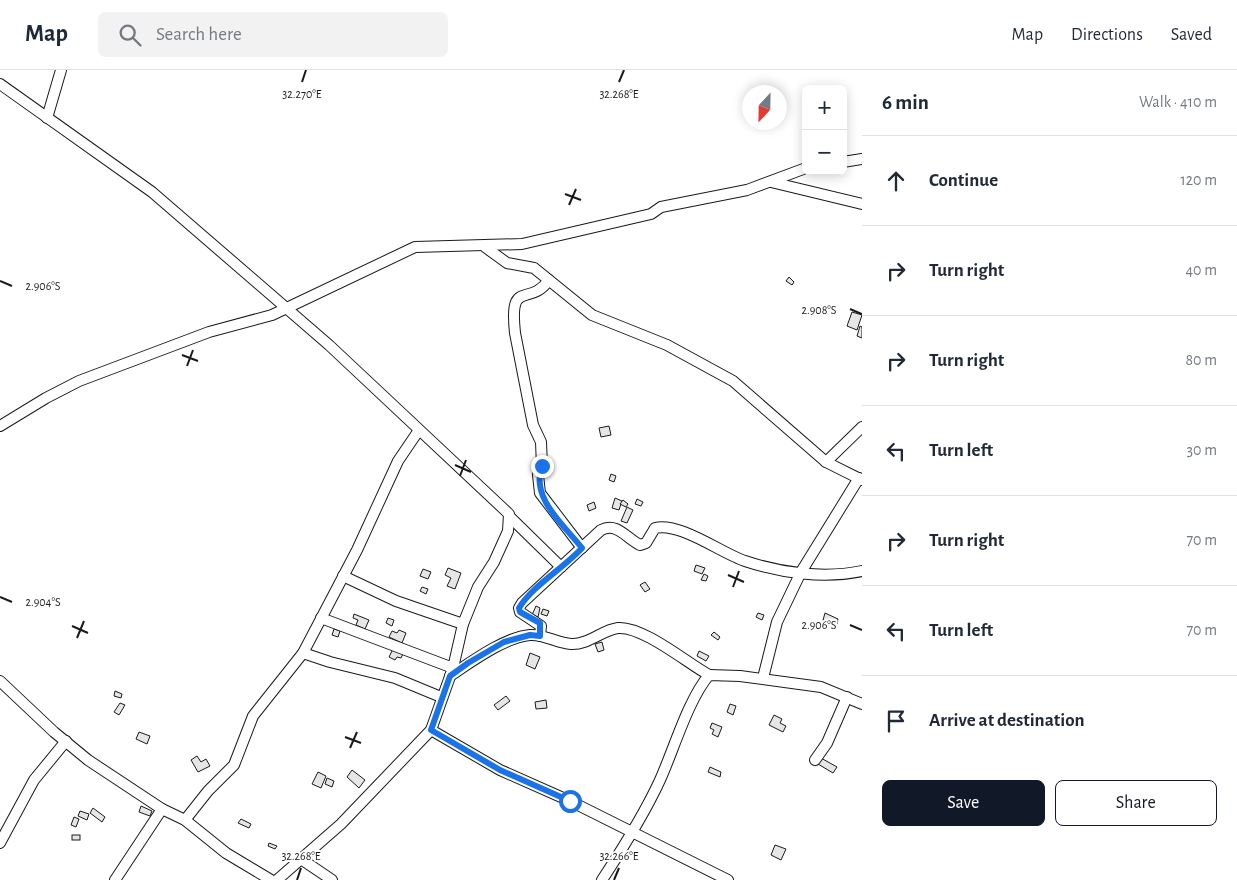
<!DOCTYPE html>
<meta charset="utf-8">
<style>
:root{--surface:#fff;--page:#f2f2f3;--text:#1f2937;--muted:#747a83;--line:#e0e1e3;--accent:#111827}
body{margin:0;font-family:"Alegreya Sans",sans-serif;background:var(--page);color:var(--text)}
.controls{position:absolute;right:15px;top:15px;display:grid;overflow:hidden;border-radius:8px;box-shadow:0 2px 12px #0003}
.controls button{width:45px;height:45px;display:grid;place-items:center;padding:0;border:0;border-bottom:1px solid var(--line);background:var(--surface);color:var(--text);font:25px sans-serif}
.compass{position:absolute;left:742px;top:15px;width:45px;height:45px;border-radius:50%;background:var(--surface);box-shadow:0 2px 12px #0003;rotate:202deg}
.stop{position:absolute;width:15px;height:15px;margin:-11px;border:4px solid #1a73e8;border-radius:50%;background:#fff}
.stop.end{background:#1a73e8;border-color:#fff;box-shadow:0 1px 5px #0008}
.list{margin:0;padding:0;list-style:none}
h2{display:flex;justify-content:space-between;align-items:center;height:65px;margin:0;padding:0 20px;font-size:21px}
h2 small{font-size:16px;font-weight:400;color:var(--muted)}
.list li{display:grid;grid-template-columns:32px 1fr auto;gap:15px;align-items:center;box-sizing:border-box;height:90px;padding:0 20px;border-top:1px solid var(--line)}
.list b{display:block;font-size:19px;white-space:nowrap}
.list em{font-size:16px;font-style:normal;color:var(--muted)}
.actions{display:flex;gap:10px;padding:15px 20px}
.actions a{flex:1;padding:11px 0;border:1px solid var(--accent);border-radius:8px;text-align:center;font-size:18px;color:var(--accent)}
.actions .main{background:var(--accent);color:#fff}
.icon{flex:none;width:28px;height:28px;fill:none;stroke:currentColor;stroke-width:2;stroke-linecap:round;stroke-linejoin:round}
.map{position:relative;flex:none;width:862px;height:810px;overflow:hidden}
header{display:flex;align-items:center;gap:30px;box-sizing:border-box;height:70px;padding:0 25px;background:var(--surface);border-bottom:1px solid var(--line)}
header strong{font-size:24px}
nav{display:flex;gap:28px;margin-inline-start:auto;font-size:18px}
.search{width:350px;height:45px;background:var(--page);display:flex;align-items:center;gap:12px;box-sizing:border-box;padding:0 18px;border-radius:8px;color:var(--muted);font-size:19px}
main{display:flex}
aside{flex:1;background:var(--surface)}
.map>svg:first-child{display:block}
.building{fill:#e6e6e6;stroke:#1a1a1a}
.lines{fill:none;stroke-linecap:round;stroke-linejoin:round}
.minor-casing{stroke:#1a1a1a;stroke-width:12}
.minor{stroke:#fff;stroke-width:10}
.route{stroke:#1a73e8;stroke-width:6}
.ticks{fill:none;stroke:#1a1a1a;stroke-width:2}
.ticks-label{font-size:12px;text-anchor:middle;fill:#1a1a1a;stroke:#fff;stroke-width:4;stroke-linejoin:round;paint-order:stroke}
</style>
<header>
<strong>Map</strong>
<div class="search"><svg class="icon" aria-label="search" viewBox="0 0 24 24"><circle cx="10" cy="10" r="6"/><path d="M15 15l6 6"/></svg>Search here</div>
<nav><a>Map</a><a>Directions</a><a>Saved</a></nav>
</header>
<main>
<div class="map">
<svg width="862" height="810" viewBox="0 0 862 810">
<rect width="100%" height="100%" fill="#fff"/>
<!-- building -->
<g class="building">
<path d="M789,207L794,212L792,215L786,211Z"/>
<path d="M852,242L862,245L857,260L847,256Z"/>
<path d="M860,256L862,257V268L857,266Z"/>
<path d="M609,356L611,365L601,367L599,358Z"/>
<path d="M611,404L616,406L614,412L609,410Z"/>
<path d="M615,428L622,431L619,440L612,438Z"/>
<path d="M637,429L643,432L641,436L635,434Z"/>
<path d="M623,430L628,434L626,437L620,434Z"/>
<path d="M594,432L596,438L589,441L587,435Z"/>
<path d="M627,437L633,440L627,453L621,451Z"/>
<path d="M696,495L705,498L702,504L694,501Z"/>
<path d="M448,498L461,503L455,519L447,516L451,508L445,505Z"/>
<path d="M423,499L431,502L428,509L420,506Z"/>
<path d="M704,504L708,506L706,511L701,510Z"/>
<path d="M645,512L650,519L645,522L640,515Z"/>
<path d="M422,517L428,519L426,524L420,521Z"/>
<path d="M536,536L540,538L538,547L532,545Z"/>
<path d="M543,539L549,541L547,546L541,544Z"/>
<path d="M758,543L764,545L762,550L756,547Z"/>
<path d="M825,543L838,549L837,554L823,550Z"/>
<path d="M354,544L369,550L365,559L356,555L358,550L353,548Z"/>
<path d="M388,548L394,550L392,556L386,553Z"/>
<path d="M334,559L340,561L338,567L332,565Z"/>
<path d="M399,560L406,563L402,573L389,567L392,561L397,563Z"/>
<path d="M714,562L720,567L718,570L711,565Z"/>
<path d="M602,572L604,580L598,582L595,574Z"/>
<path d="M393,579L403,584L401,588L397,587L395,590L389,587Z"/>
<path d="M699,581L709,586L706,591L697,586Z"/>
<path d="M530,583L540,587L535,599L526,595Z"/>
<path d="M115,621L122,624L121,628L114,626Z"/>
<path d="M506,626L510,631L498,640L494,635Z"/>
<path d="M546,630L547,638L536,639L535,632Z"/>
<path d="M120,633L125,635L119,645L114,642Z"/>
<path d="M730,634L736,636L733,645L727,642Z"/>
<path d="M774,645L782,649L780,653L786,656L783,662L769,655Z"/>
<path d="M712,653L722,657L718,667L712,664L714,660L710,658Z"/>
<path d="M139,662L150,666L147,674L136,669Z"/>
<path d="M197,686L201,692L206,689L210,696L198,702L191,690Z"/>
<path d="M821,688L837,697L833,703L818,694Z"/>
<path d="M710,697L721,702L720,707L708,702Z"/>
<path d="M352,700L365,710L359,718L347,707Z"/>
<path d="M318,702L326,706L321,718L312,714Z"/>
<path d="M327,708L334,711L332,717L325,714Z"/>
<path d="M141,736L152,741L150,746L139,742Z"/>
<path d="M93,738L105,747L102,752L90,743Z"/>
<path d="M80,741L89,744L87,750L78,746Z"/>
<path d="M74,747L79,749L76,757L71,755Z"/>
<path d="M241,749L251,754L249,758L238,753Z"/>
<rect x="72" y="765" width="8" height="5"/>
<path d="M269,773L277,776L275,779L268,776Z"/>
<path d="M775,775L786,779L781,790L771,785Z"/>
</g>
<g class="lines">
<defs>
<g id="minor">
<path d="M0,14L152,122L329,275L509,444L508,461L494,492L478,517L463,554L453,598L431,660L341,754L277,810"/>
<path d="M47,48L61,0"/>
<path d="M843,92L862,89"/>
<path d="M771,112L862,134"/>
<path d="M485,177L507,193L534,198L592,245L667,275L733,311L826,392L862,410"/>
<path d="M549,210C529,238 509,207 515,263L533,355L541,372L542,396L538,405L540,423L582,478"/>
<path d="M0,356L46,328L79,311L209,262L272,245L415,177L522,174L651,144L661,137L747,120L806,98"/>
<path d="M826,392L862,357"/>
<path d="M510,447L561,497"/>
<path d="M343,506L396,531L463,554"/>
<path d="M321,548L453,598"/>
<path d="M540,566L541,556L520,542L519,538L522,533L601,460C617,452 626,468 640,475L646,473L655,458C680,452 721,483 745,491C781,503 824,509 862,501"/>
<path d="M303,583L330,592L395,608L441,627"/>
<path d="M450,606C471,592 505,567 530,565C544,564 557,573 571,574C588,575 602,560 618,558C643,556 687,593 709,605"/>
<path d="M763,608L777,552L801,502L859,408"/>
<path d="M0,611L54,662L88,690L162,739L185,750L226,783L271,810"/>
<path d="M431,660L500,700L570,731L728,810"/>
<path d="M815,690L827,673L847,627"/>
<path d="M185,750L208,721L234,695L253,646L303,583L357,480L398,391L419,360"/>
<path d="M0,773L34,710L66,671"/>
<path d="M301,789L332,810"/>
<path d="M115,810L162,739"/>
<path d="M602,810C623,778 644,745 660,710C674,679 688,630 709,605L740,606L821,617L862,634"/>
</g>
</defs>
<!-- minor casing -->
<use href="#minor" class="minor-casing"/>
<!-- minor -->
<use href="#minor" class="minor"/>
</g>
<g class="lines">
<!-- route -->
<path class="route" d="M542,396C530,428 564,455 582,478C564,498 532,516 519,538L520,542L540,553V566L530,565L504,572L468,593L450,606L431,660L500,700L570,731"/>
</g>
<!-- ticks -->
<path class="ticks" d="M302,12L306,0M619,12L624,0M565,124L581,130M569,135L576,119M0,211L12,216M850,239L862,244M182,285L198,291M187,296L193,280M455,395L471,402M460,406L466,390M728,505L744,512M733,517L739,501M0,527L12,532M850,555L862,560M72,556L88,563M77,568L84,551M345,667L361,673M350,678L357,662M297,810L301,798M614,810L619,798"/>
<g class="ticks-label">
<text x="619" y="28">32.268°E</text>
<text x="302" y="28">32.270°E</text>
<text x="43" y="220">2.906°S</text>
<text x="819" y="244">2.908°S</text>
<text x="43" y="536">2.904°S</text>
<text x="819" y="559">2.906°S</text>
<text x="301" y="790">32.268°E</text>
<text x="619" y="790">32.266°E</text>
</g>
</svg>
<div class="controls">
<button>+</button>
<button>−</button>
</div>
<svg class="compass" viewBox="-18 -18 36 36"><path d="M0-13l5 13h-10z" fill="#e53935"/><path d="M0 13l5-13h-10z" fill="#747a83"/></svg>
<div class="stop" style="left:570px;top:731px"></div>
<div class="stop end" style="left:542px;top:396px"></div>
</div>
<aside>
<h2>6 min<small>Walk · 410 m</small></h2>
<ul class="list">
<li><svg class="icon" aria-label="ahead" viewBox="0 0 24 24"><path d="M12 20V5M6 11l6-6 6 6"/></svg><div><b>Continue</b></div><em>120 m</em></li>
<li><svg class="icon" aria-label="right" viewBox="0 0 24 24"><path d="M7 20v-9h11M14 6l5 5-5 5"/></svg><div><b>Turn right</b></div><em>40 m</em></li>
<li><svg class="icon" aria-label="right" viewBox="0 0 24 24"><path d="M7 20v-9h11M14 6l5 5-5 5"/></svg><div><b>Turn right</b></div><em>80 m</em></li>
<li><svg class="icon" aria-label="left" viewBox="0 0 24 24"><path d="M17 20v-9H6M10 6l-5 5 5 5"/></svg><div><b>Turn left</b></div><em>30 m</em></li>
<li><svg class="icon" aria-label="right" viewBox="0 0 24 24"><path d="M7 20v-9h11M14 6l5 5-5 5"/></svg><div><b>Turn right</b></div><em>70 m</em></li>
<li><svg class="icon" aria-label="left" viewBox="0 0 24 24"><path d="M17 20v-9H6M10 6l-5 5 5 5"/></svg><div><b>Turn left</b></div><em>70 m</em></li>
<li><svg class="icon" aria-label="arrive" viewBox="0 0 24 24"><path d="M6 21V4h12l-3 4 3 4H6"/></svg><div><b>Arrive at destination</b></div></li>
</ul>
<div class="actions"><a class="main">Save</a><a>Share</a></div>
</aside>
</main>
